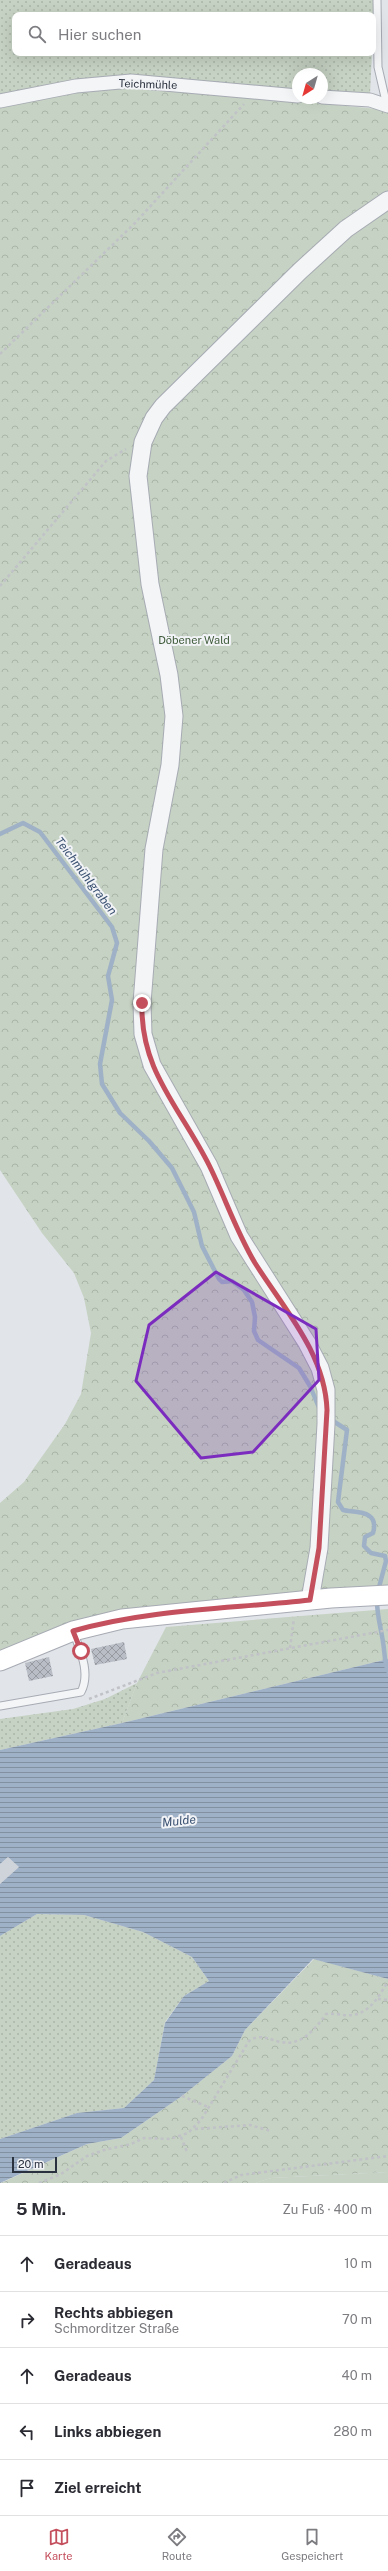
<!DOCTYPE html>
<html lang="de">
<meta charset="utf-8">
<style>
:root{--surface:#fff;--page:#f2f2f3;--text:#2b2b33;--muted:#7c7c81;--line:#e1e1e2;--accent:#c4505e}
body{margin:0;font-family:"Public Sans",sans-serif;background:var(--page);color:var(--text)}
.compass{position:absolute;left:292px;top:68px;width:36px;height:36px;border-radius:50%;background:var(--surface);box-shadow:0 4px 16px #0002;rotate:217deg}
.scale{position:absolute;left:12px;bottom:10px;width:45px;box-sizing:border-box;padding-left:4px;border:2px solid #2b323f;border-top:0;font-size:11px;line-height:14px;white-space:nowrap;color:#2b323f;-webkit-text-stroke:3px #f1f3f6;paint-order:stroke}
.stop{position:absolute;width:12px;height:12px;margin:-9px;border:3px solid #c4505e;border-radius:50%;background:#fff}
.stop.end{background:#c4505e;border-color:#fff;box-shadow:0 1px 4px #0008}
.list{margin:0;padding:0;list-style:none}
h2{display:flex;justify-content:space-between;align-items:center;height:52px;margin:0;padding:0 16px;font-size:17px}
h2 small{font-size:13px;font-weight:400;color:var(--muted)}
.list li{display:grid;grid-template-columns:26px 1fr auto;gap:12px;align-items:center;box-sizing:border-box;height:56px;padding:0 16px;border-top:1px solid var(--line)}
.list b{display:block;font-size:15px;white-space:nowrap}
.list p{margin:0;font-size:13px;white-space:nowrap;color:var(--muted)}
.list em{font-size:13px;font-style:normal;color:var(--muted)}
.icon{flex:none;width:22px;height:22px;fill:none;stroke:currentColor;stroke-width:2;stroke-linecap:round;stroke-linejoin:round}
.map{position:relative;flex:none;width:388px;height:2183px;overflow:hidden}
.search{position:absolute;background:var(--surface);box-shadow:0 4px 16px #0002;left:12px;right:12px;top:12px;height:44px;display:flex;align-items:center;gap:10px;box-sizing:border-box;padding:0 14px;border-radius:8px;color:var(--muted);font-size:15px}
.sheet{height:332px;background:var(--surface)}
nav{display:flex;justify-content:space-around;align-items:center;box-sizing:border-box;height:56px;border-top:1px solid var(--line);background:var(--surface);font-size:11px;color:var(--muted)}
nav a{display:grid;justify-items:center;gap:2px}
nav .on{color:var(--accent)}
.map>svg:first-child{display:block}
.built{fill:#cfd3da}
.grass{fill:url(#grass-dots)}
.forest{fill:url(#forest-crowns)}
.green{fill:#c6d2c3}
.water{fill:url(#water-rules)}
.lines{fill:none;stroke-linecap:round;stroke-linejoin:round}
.stream{stroke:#9fb1c6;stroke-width:4.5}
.building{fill:url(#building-cross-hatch)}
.service-casing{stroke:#a7abb3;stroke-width:9}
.minor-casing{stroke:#a7abb3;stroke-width:15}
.tertiary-casing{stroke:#a7abb3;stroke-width:19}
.secondary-casing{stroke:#a7abb3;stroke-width:21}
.path{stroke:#c0c2c7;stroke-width:2.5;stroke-dasharray:3 3;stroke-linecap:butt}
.service{stroke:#f4f5f7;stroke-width:7}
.minor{stroke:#f4f5f7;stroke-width:13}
.tertiary{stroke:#f4f5f7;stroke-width:17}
.secondary{stroke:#fff;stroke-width:19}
.route{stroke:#c4505e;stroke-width:5}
.marked{fill:#7b2cbf;fill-opacity:0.2;stroke:#7b2cbf;stroke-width:3;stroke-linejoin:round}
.labels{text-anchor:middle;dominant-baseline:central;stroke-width:4;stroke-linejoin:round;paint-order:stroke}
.street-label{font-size:11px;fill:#2b323f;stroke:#f1f3f6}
.park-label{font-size:11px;fill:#3e5a39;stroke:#f1f3f6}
.water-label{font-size:12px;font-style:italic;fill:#384f70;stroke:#f1f3f6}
</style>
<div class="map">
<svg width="388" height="2183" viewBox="0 0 388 2183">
<defs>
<pattern id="grass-dots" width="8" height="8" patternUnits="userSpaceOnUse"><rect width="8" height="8" fill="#c6d2c3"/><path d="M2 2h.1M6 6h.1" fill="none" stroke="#aab5a9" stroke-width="1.8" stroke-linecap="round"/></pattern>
<pattern id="forest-crowns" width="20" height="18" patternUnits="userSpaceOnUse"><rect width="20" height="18" fill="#c6d2c3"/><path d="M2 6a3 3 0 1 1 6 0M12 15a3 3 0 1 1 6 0" fill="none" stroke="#aab5a9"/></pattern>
<pattern id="water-rules" width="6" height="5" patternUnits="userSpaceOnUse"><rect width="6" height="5" fill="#9fb1c6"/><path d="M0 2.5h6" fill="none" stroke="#8291a2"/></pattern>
<pattern id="building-cross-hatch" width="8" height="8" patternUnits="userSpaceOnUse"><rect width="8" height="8" fill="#b9bdc5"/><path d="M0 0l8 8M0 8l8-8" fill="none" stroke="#979aa1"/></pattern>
</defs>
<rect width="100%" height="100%" fill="#e1e4e9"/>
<!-- built -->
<path class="built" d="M8,1857L19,1867L0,1884V1864Z"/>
<!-- grass -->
<g class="grass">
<path d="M0,0H377L373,47V15H15V53H372L370,94L322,96V74H298V93L0,96Z"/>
<path d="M137,1683L122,1723L0,1750V1719L73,1709L105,1699Z"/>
<path d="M37,1914L84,1915L143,1932L192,1957L209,1981L184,1996L165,2022L154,2080L124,2108L77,2113L0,2139V1936Z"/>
</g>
<!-- forest -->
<g class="forest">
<path d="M131,85L388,110V1587L292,1595L0,1653V1503L24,1482L65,1424L81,1394L91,1333L84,1298L74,1273L42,1233L0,1170V105L49,95Z"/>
<path d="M388,1609V1659L122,1723L137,1683L166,1627Z"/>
<path d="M314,1959L388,1979V2172L271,2178L255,2183H1L87,2144L121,2138L182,2096L232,2056L245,2030Z"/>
</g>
<!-- green -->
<path class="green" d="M388,2172V2183H255L271,2178Z"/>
<!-- water -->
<path class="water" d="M388,1659V1979L313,1959L245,2030L232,2056L182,2096L121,2138L87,2144L0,2183V2139L77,2113L124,2108L154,2080L165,2023L184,1996L209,1981L192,1957L143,1932L84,1915L37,1914L0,1936V1884L19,1867L8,1857L0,1864V1750L122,1723Z"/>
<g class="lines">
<!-- stream -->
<g class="stream">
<path d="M0,834L23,823L40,832L112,927L117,943L108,976L112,1000L100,1064L102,1084L120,1113L149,1141L172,1168L194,1212L202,1246L219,1279L222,1282L232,1281L244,1290L252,1302L255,1317L254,1331L258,1340L299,1368L310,1386L320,1410"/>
<path d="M330,1419L347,1430L338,1502L343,1510C354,1513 380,1509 373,1533L365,1537L364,1546L371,1553L385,1556L386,1561L378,1591"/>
<path d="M377,1601C377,1616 381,1628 383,1642C385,1653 384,1661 388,1671"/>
</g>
</g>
<!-- building -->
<g class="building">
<path d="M124,1642L127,1659L95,1665L91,1649Z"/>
<path d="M49,1657L53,1676L29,1681L25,1663Z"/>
</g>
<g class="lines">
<defs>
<g id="service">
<path d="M377,0L378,67L387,106"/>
<path d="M0,1706L81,1692C91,1673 80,1650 73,1631"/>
</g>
<g id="minor">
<path d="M322,97L370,100L388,106"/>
<path d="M0,101L76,86L131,81L298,96"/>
</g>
<path id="tertiary" d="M310,1600L319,1548L326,1424V1390L320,1368L307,1343L239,1236L209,1166L152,1065L143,1034L142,1003L154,849L170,765L174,716L169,675L150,584L138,476L143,442L154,418L163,406L300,271L346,229L388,200"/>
<path id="secondary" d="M0,1661L73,1631L122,1619L331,1598L388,1595"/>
</defs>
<!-- service casing -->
<use href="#service" class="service-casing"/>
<!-- minor casing -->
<use href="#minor" class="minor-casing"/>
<!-- tertiary casing -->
<use href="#tertiary" class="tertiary-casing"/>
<!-- secondary casing -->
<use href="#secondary" class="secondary-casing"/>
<!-- path -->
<g class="path">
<path d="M0,354L135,223L244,104"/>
<path d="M0,586L106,461L126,449"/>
<path d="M290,1648L294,1618"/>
<path d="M89,1699L157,1673L388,1630"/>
<path d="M378,1999L388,2000"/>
<path d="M182,2096L208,2107"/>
<path d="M195,2129L250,2125L271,2131"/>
<path d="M181,2137L187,2152"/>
<path d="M39,2183L61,2174L87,2156L104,2150L131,2144L144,2138L170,2139L188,2133L201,2120L249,2041C271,2025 288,2069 326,2014C335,2013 344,2016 352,2015C370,2013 380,1995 388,1981"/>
<path d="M224,2183L241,2175L388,2156"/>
</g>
<!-- service -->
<use href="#service" class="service"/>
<!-- minor -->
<use href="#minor" class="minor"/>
<!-- tertiary -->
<use href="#tertiary" class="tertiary"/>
<!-- secondary -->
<use href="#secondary" class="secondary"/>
</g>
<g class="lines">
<!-- route -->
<path class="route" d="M81,1651L73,1631C150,1609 231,1609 310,1600L319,1548L327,1410C325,1353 284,1309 255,1263C236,1231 225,1197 209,1165C180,1107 140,1071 142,1003"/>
</g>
<!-- marked area -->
<path class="marked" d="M216,1272L316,1329L319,1380L253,1452L201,1458L136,1381L149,1325Z"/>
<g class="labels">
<!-- street labels -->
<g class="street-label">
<text transform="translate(148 84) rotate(2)">Teichmühle</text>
</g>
<!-- park labels -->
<g class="park-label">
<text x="194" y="640">Döbener Wald</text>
</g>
<!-- water labels -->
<g class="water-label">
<text transform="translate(86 876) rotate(53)">Teichmühlgraben</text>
<text transform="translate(179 1821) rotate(-6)">Mulde</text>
</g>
</g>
</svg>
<svg class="compass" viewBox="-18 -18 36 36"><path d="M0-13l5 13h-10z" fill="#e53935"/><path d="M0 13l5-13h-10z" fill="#7c7c81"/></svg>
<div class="scale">20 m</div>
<div class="stop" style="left:81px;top:1651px"></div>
<div class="stop end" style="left:142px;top:1003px"></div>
<div class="search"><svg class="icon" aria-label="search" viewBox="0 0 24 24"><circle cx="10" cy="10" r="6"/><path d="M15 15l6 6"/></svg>Hier suchen</div>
</div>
<section class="sheet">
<h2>5 Min.<small>Zu Fuß · 400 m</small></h2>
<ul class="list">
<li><svg class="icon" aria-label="ahead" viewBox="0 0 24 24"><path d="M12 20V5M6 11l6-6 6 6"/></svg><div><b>Geradeaus</b></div><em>10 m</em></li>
<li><svg class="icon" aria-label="right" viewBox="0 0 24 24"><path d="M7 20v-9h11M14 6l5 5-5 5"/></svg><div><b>Rechts abbiegen</b><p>Schmorditzer Straße</p></div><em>70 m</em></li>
<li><svg class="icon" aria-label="ahead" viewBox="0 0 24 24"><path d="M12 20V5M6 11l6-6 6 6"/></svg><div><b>Geradeaus</b></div><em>40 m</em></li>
<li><svg class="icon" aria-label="left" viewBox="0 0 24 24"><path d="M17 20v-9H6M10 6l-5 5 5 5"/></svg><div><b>Links abbiegen</b></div><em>280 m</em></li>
<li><svg class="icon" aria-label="arrive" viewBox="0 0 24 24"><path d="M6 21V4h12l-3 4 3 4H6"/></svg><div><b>Ziel erreicht</b></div></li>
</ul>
</section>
<nav>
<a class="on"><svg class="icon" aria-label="map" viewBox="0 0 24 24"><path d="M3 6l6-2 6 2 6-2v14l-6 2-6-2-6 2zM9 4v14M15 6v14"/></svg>Karte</a>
<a><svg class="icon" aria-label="directions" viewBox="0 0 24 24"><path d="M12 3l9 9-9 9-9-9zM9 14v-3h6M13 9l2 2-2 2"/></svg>Route</a>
<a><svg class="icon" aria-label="saved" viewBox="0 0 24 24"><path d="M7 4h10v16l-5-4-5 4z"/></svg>Gespeichert</a>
</nav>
